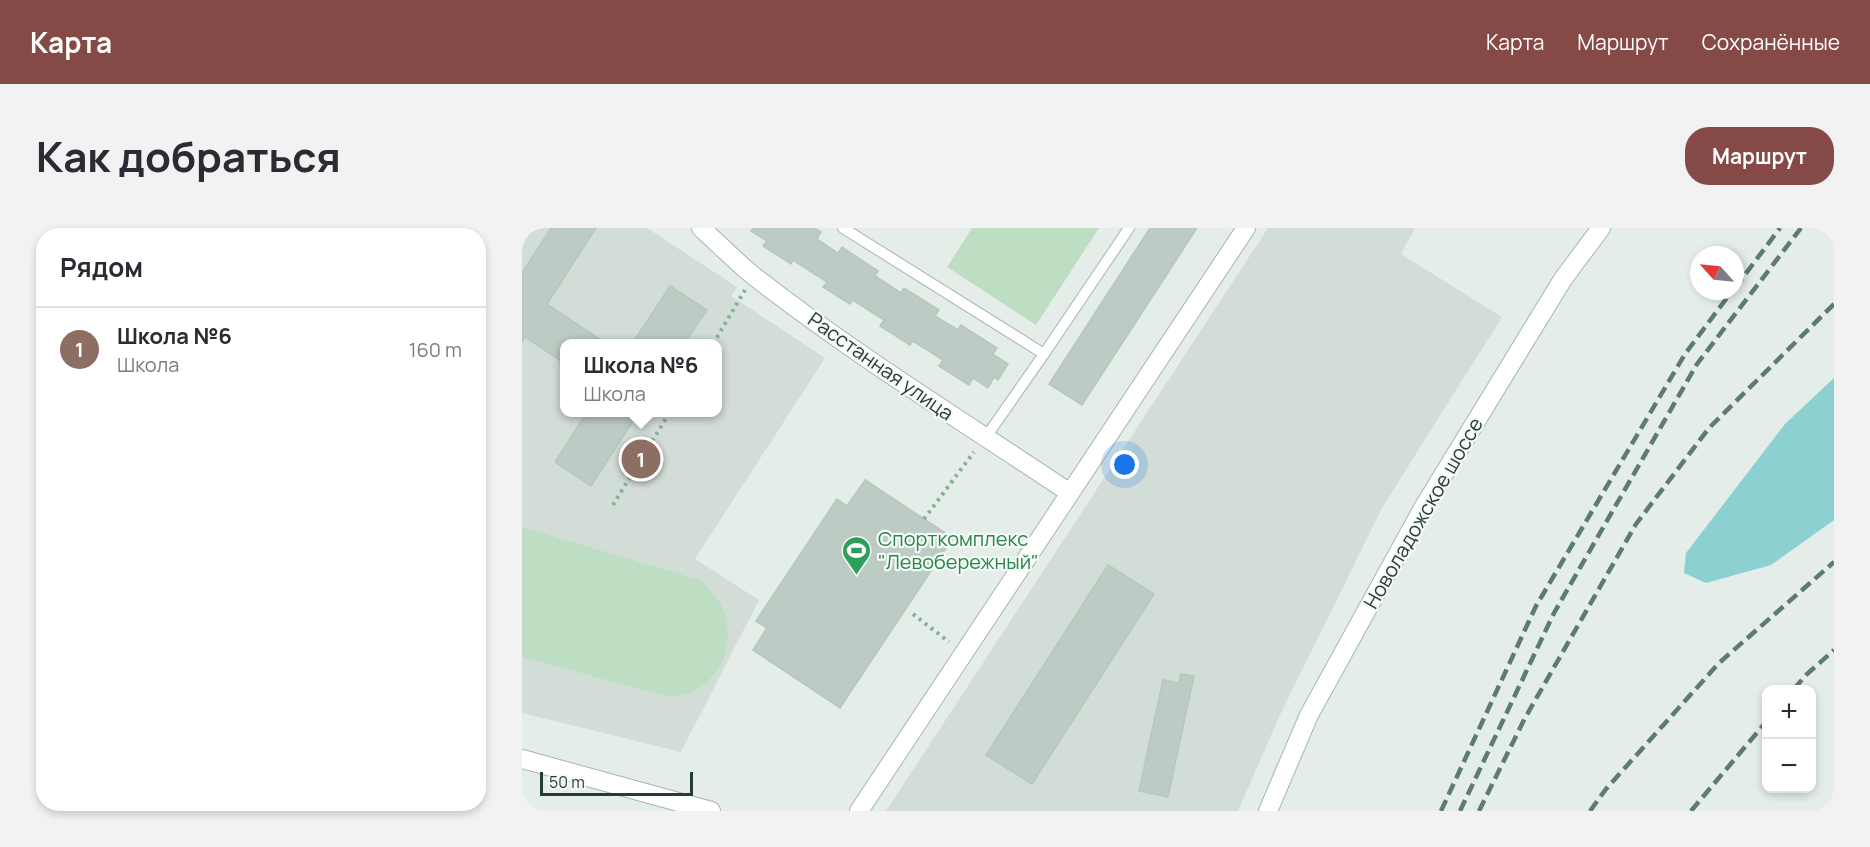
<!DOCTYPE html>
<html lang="ru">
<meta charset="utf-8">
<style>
:root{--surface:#fff;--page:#f2f2f3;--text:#2b2b33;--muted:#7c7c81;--line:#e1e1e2;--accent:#854946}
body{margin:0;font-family:Manrope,sans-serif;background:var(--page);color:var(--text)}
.controls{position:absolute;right:18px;bottom:18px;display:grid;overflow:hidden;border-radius:12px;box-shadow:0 3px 9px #0003}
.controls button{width:54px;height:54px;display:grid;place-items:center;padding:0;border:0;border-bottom:2px solid var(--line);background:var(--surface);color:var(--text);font:30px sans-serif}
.compass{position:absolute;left:1168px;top:18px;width:54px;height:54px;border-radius:50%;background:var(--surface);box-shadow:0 3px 9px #0003;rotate:297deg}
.scale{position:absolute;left:18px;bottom:15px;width:153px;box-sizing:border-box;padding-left:6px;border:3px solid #233f34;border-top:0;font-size:16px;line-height:21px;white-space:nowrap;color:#233f34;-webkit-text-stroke:4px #f5faf6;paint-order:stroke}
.you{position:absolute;left:603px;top:237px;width:21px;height:21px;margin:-15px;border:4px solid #fff;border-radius:50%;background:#1a73e8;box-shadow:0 0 0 9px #1a73e833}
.badge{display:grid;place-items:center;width:39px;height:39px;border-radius:50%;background:var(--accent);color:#fff;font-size:20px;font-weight:700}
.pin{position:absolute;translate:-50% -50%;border:3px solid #fff;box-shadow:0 2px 6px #0006}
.popup{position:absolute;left:38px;top:111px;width:162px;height:78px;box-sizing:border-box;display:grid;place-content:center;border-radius:12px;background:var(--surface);filter:drop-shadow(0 2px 4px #0005);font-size:20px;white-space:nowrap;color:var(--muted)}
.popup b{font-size:22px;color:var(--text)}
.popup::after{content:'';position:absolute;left:50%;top:100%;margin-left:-12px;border:12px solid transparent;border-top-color:var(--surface)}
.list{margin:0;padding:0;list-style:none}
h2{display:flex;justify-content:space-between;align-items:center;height:78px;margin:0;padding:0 24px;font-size:26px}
h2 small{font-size:20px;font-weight:400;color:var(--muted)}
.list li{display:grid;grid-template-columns:39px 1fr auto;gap:18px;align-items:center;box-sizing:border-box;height:84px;padding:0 24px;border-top:2px solid var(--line)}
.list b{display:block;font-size:22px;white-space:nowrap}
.list p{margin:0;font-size:20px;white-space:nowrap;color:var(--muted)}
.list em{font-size:20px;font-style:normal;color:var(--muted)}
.map{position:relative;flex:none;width:1312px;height:583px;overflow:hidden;border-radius:24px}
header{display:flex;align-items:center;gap:36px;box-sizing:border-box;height:84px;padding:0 30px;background:var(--accent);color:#fff}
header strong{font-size:28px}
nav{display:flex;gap:33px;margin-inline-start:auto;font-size:21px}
.intro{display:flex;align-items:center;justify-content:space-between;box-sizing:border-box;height:144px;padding:0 36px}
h1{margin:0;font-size:42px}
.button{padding:15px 27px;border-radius:24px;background:var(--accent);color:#fff;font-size:21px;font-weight:700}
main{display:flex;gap:36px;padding:0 36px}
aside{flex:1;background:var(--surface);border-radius:24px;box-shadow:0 3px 9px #0003}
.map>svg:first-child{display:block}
.built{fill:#d2ddd7;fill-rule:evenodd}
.green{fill:#bddec2}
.water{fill:#8cd0d2}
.building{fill:#bccbc3;stroke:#b6c7be;stroke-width:1.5}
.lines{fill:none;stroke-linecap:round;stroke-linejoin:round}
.service-casing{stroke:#a6b5ae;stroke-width:12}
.minor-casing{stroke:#a6b5ae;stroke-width:20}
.secondary-casing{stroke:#a2b9ae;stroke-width:20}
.path{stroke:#84b19d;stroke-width:4;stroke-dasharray:3 4.5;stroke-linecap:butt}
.service{stroke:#fff;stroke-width:10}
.minor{stroke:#fff;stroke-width:18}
.secondary{stroke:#fff;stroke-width:18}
.rail{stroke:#5e7b6f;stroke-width:4.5;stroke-dasharray:12 6;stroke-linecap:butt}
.labels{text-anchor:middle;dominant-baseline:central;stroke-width:4.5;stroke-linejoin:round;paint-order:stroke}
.street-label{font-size:20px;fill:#233f34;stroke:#f5faf6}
.leisure-label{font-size:20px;fill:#27864d;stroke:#f5faf6;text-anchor:start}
</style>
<header>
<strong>Карта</strong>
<nav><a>Карта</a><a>Маршрут</a><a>Сохранённые</a></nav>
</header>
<div class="intro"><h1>Как добраться</h1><a class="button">Маршрут</a></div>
<main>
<aside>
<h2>Рядом<small></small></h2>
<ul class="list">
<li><span class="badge" style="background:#8d6e63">1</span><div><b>Школа №6</b><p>Школа</p></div><em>160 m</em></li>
</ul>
</aside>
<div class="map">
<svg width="1312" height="583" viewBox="0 0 1312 583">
<rect width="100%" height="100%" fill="#e4ede8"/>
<!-- built -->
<g class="built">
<path d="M0,0H125L215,59L209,68L303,130L173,331L237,372L159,524L0,485ZM42,116H195V184H42Z"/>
<path d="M746,0H893L879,26L980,89L860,280L757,489L716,583H364Z"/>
</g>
<!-- green -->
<g class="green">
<path d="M450,0H577L514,97L425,39Z"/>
<path d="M0,299L178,352C186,360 196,370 201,381C215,416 198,458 159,467C154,469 146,467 140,467L0,429Z"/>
</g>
<!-- water -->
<path class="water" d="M1312,150V292L1249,337L1184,355L1162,345L1164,325L1263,196Z"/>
<!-- building -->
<g class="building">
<path d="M29,0H74L25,76L85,116H42V135L3,109L0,114V45Z"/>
<path d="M231,0H293L299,4L295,11L316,25L320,19L356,43L353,48L379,65L382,60L417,82L413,88L436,102L439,97L475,120L471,126L486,136L476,152L472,149L466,160L451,150L447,157L417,138L421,132L391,113L388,117L358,98L362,92L331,72L328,76L301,59L305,54L271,32L269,36L241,18L245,13L229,3Z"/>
<path d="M628,0H675L560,177L527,156Z"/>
<path d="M148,58L185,82L162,116H110Z"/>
<path d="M65,184H117L69,258L33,234Z"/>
<path d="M343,252L431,310L318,480L231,422L245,400L234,393L315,271L325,278Z"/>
<path d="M586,337L632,366L510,556L464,527Z"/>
<path d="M659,446L672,448L646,569L617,563L641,452L656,455Z"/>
</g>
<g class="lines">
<defs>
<g id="service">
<path d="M321,0L522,126L607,0"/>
<path d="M0,1L1,0"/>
<path d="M464,209L522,126"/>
</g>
<g id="minor">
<path d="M179,0C197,16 214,34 233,49C333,127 442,194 548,265"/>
<path d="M0,531L189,583"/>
<path d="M337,583L724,0"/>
</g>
<path id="secondary" d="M746,583L787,487L901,280L1041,51L1079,0"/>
</defs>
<!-- service casing -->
<use href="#service" class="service-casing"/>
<!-- minor casing -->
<use href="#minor" class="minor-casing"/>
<!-- secondary casing -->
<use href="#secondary" class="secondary-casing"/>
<!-- path -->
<g class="path">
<path d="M191,116L223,62"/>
<path d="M91,277L148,184"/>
<path d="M402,291L452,224"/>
<path d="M391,386L427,414"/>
</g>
<!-- service -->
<use href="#service" class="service"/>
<!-- minor -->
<use href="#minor" class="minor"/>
<!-- secondary -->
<use href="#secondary" class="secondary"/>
<!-- rail -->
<g class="rail">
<path d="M1213,60L1258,0"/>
<path d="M1272,461L1284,447L1312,422"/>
<path d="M919,583L1014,378L1163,126L1210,63"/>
<path d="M938,583L1032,385L1175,136L1279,0"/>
<path d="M957,583L1003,490L1114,296L1187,200L1312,76"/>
<path d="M1068,583L1084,561L1197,435L1312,334"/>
<path d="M1169,583L1244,494"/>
</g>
</g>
<!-- icons -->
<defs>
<symbol id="stadium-pin" viewBox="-11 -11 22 30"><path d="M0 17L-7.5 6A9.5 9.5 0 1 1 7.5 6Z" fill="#2e9e5b" stroke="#f5faf6"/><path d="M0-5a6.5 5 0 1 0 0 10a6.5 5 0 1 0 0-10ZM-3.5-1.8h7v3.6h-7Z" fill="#fff"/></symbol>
</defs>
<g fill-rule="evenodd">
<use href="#stadium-pin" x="318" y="306" width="33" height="45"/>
</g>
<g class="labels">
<!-- street labels -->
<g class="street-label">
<text transform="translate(359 138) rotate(35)">Расстанная улица</text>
<text transform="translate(901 285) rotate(-60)">Новоладожское шоссе</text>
</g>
<!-- leisure labels -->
<g class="leisure-label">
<text x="356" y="310">Спорткомплекс<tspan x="356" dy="23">"Левобережный"</tspan></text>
</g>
</g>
</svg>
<div class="controls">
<button>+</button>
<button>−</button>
</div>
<svg class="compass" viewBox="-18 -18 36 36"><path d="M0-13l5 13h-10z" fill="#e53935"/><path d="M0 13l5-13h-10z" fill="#7c7c81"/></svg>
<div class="scale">50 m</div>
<div class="you"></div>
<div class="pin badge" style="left:119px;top:231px;background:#8d6e63">1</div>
<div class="popup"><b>Школа №6</b>Школа</div>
</div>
</main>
